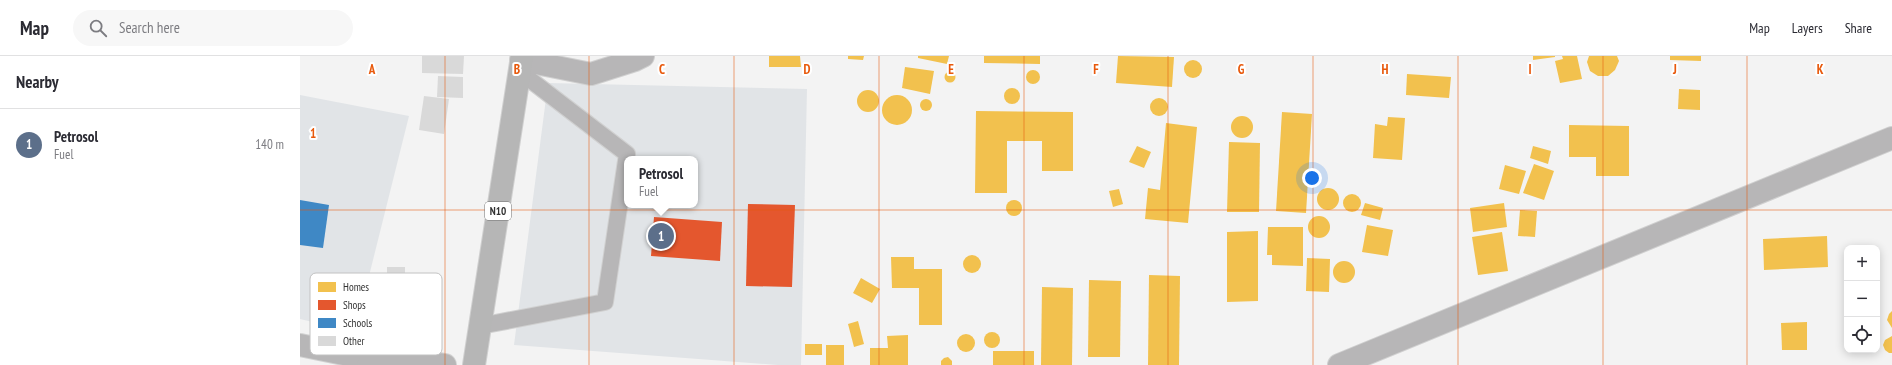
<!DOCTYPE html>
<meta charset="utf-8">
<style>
:root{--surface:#fff;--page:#f7f7f7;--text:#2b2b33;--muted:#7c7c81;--line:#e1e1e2;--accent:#db2777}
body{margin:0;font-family:"PT Sans Narrow",sans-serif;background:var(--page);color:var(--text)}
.controls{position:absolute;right:12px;bottom:12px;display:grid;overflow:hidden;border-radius:8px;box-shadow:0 2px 10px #0003}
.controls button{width:36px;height:36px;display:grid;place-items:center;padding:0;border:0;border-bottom:1px solid var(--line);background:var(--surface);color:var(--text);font:20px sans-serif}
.you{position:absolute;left:1012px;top:122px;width:14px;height:14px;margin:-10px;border:3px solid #fff;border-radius:50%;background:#1a73e8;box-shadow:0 0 0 6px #1a73e833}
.badge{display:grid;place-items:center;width:26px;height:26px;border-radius:50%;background:var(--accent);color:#fff;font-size:13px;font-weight:700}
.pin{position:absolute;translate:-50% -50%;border:2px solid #fff;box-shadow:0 1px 4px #0006}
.popup{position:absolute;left:324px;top:100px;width:74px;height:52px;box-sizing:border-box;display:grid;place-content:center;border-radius:8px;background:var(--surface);filter:drop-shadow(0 1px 3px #0005);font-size:13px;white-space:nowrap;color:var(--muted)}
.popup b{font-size:15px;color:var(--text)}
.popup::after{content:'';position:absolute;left:50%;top:100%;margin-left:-8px;border:8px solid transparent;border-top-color:var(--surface)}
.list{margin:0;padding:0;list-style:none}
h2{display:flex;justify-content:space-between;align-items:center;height:52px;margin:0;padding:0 16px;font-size:17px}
h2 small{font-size:13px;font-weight:400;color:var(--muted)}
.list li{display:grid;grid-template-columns:26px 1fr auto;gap:12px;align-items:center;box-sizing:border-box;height:72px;padding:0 16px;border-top:1px solid var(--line)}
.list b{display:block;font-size:15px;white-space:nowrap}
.list p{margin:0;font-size:13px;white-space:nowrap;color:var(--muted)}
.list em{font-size:13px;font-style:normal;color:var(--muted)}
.icon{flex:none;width:22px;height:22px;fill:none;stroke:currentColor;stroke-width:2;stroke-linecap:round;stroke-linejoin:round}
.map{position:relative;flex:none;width:1592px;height:309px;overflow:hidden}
header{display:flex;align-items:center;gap:24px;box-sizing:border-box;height:56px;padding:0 20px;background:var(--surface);border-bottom:1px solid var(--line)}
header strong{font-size:19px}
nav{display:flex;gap:22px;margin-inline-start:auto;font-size:14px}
.search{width:280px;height:36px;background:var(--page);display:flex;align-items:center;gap:10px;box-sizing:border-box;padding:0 14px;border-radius:22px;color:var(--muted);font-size:15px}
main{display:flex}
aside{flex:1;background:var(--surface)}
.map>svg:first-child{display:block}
.built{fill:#e1e4e7;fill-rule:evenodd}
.homes{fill:#f2c14e}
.shops{fill:#e4572e}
.schools{fill:#3f88c5}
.building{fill:#d9d9d9}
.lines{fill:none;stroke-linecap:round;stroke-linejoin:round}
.service-casing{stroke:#d0d0d0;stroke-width:18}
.minor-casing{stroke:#d0d0d0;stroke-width:24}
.trunk-casing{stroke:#d0d0d0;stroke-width:24}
.service{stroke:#b7b6b7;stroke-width:16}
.minor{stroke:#b7b6b7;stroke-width:22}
.trunk{stroke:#b6b6b6;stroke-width:22}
.grid{fill:none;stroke:#e8590c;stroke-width:1;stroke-opacity:0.55}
.labels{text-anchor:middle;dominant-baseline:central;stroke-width:4;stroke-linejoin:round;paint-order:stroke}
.shield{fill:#fff;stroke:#707070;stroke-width:1}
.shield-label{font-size:11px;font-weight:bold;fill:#323232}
.key{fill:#fff;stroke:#c2c2c2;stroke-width:1}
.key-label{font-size:11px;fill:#323232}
.grid-label{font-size:13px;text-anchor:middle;font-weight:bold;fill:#e8590c;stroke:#fff;stroke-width:4;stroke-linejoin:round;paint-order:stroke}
</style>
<header>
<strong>Map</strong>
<div class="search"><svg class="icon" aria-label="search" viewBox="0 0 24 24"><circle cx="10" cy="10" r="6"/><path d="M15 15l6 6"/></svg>Search here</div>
<nav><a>Map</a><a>Layers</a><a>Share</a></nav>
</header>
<main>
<aside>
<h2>Nearby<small></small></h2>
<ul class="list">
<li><span class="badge" style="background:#5c6f8a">1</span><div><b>Petrosol</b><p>Fuel</p></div><em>140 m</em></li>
</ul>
</aside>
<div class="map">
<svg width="1592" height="309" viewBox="0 0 1592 309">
<rect width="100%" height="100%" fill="#f3f3f3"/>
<!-- built -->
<g class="built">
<path d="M248,27L507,33L501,309H478L214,289ZM327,103H395V149H327Z"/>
<path d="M0,39L109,60L55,276L0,263Z"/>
</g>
<!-- homes -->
<g class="homes">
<path d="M469,0H500L501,11H469Z"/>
<path d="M548,0H564L563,4L548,3Z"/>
<path d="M618,0H649L647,8L618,2Z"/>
<path d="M684,0H740V8L684,7Z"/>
<path d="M818,0L874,1L872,31L816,27Z"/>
<path d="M1233,0H1255V1L1233,4Z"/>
<path d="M1262,0H1277L1282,23L1260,27L1255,5L1263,3Z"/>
<path d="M1289,0H1317L1319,5L1315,14L1308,20H1298L1290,15L1287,6Z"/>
<path d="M1370,0H1401V5L1370,4Z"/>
<circle cx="893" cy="13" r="9"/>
<path d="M605,11L634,15L630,38L602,32Z"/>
<circle cx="733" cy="21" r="7"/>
<circle cx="650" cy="21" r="5.5"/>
<path d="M1107,18L1151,21L1149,42L1106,39Z"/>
<circle cx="712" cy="40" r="8"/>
<path d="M1379,33L1400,34V54L1378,53Z"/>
<circle cx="568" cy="45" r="11"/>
<circle cx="597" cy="54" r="15"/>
<circle cx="859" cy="51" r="9"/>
<circle cx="626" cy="49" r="6"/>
<path d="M676,55L773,56V115H742V85H707V137H675Z"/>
<path d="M982,56L1012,58L1006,157L976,155Z"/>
<circle cx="942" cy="71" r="11"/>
<path d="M1088,61L1105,62L1102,104L1073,102L1075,68L1087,70Z"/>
<path d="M866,67L897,71L888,167L845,163L848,132L860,134Z"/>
<path d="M1269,69L1329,70V120H1296V101H1269Z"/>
<path d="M929,86L960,87L959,156H927Z"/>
<path d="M837,90L851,96L844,112L829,106Z"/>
<path d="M1233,90L1251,95L1248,108L1230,102Z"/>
<path d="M1234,108L1254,115L1244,144L1223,137Z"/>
<path d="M1205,109L1226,115L1219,138L1199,133Z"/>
<circle cx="1028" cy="143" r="11"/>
<path d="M819,133L823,148L813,151L809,135Z"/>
<circle cx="1052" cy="147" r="9"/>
<circle cx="714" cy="152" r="8"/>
<path d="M1065,147L1083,152L1080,164L1061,159Z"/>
<path d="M1204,147L1207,171L1173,176L1170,152Z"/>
<path d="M1220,154L1237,155L1235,181L1218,180Z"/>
<circle cx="1019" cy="171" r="11"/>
<path d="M1067,169L1093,174L1088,200L1062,196Z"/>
<path d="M968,171H1003V210L972,209V199H967Z"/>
<path d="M958,175V245L927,246V176Z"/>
<path d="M1202,176L1208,215L1178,219L1172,181Z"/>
<path d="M1527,180L1528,211L1464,214L1463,183Z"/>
<circle cx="672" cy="208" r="9"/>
<path d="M591,201H614V213H642V269H619V232H592Z"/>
<path d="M1007,202L1030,203L1029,236L1006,235Z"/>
<circle cx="1044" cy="216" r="11"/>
<path d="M849,219L880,220L879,309H848Z"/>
<path d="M561,222L580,233L572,247L553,237Z"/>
<path d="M789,224L821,225L820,301H788Z"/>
<path d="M742,231L773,232L772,309H741Z"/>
<path d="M1592,255V272L1587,264L1589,258Z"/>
<path d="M558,265L564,288L554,291L548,268Z"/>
<path d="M1507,266V294H1482L1481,267Z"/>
<circle cx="692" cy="284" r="8"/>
<circle cx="666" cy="287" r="9"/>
<path d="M608,279V309H570V292H588L587,280Z"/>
<path d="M1592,280V297H1589L1585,294L1583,289L1585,284Z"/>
<rect x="505" y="288" width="17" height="11"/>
<rect x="526" y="289" width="18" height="20"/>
<rect x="693" y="295" width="41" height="14"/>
<path d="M648,301L652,305V309H641V305L644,302Z"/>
</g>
<!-- shops -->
<g class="shops">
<path d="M448,148L495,149L492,231L446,230Z"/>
<path d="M354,161L422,166L420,205L351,200Z"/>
</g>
<!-- schools -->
<path class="schools" d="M0,144L29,149L23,192L0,189Z"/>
<!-- building -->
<g class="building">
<path d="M122,0H164L163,18L122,17Z"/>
<path d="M138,20L163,21V42L137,41Z"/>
<path d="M124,40L149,43L144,78L119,74Z"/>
<rect x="87" y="211" width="18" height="17"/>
<path d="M75,230L114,231V252L82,251V267H68L69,252H75Z"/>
<path d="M87,264H114V282L87,281Z"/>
</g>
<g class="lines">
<defs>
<path id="service" d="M180,270L305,246L327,98L220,16"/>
<g id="minor">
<path d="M221,4L291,18L335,4L343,0"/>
<path d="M0,289L78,305"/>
<path d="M68,309C93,299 120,305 145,309"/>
<path d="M1039,309L1592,82"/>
</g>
<path id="trunk" d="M174,309L222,0"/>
</defs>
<!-- service casing -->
<use href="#service" class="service-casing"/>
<!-- minor casing -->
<use href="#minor" class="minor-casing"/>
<!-- trunk casing -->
<use href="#trunk" class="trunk-casing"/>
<!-- service -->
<use href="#service" class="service"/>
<!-- minor -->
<use href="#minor" class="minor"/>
<!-- trunk -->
<use href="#trunk" class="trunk"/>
</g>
<!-- grid -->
<path class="grid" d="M145,0V309M289,0V309M434,0V309M579,0V309M724,0V309M868,0V309M1013,0V309M1158,0V309M1303,0V309M1447,0V309M0,154H1592"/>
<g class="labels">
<!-- shield labels -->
<rect class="shield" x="185" y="146" width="26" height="18" rx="3"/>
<g class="shield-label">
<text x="198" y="155">N10</text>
</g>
</g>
<!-- legend -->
<rect x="10" y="217" width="132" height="82" rx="6" class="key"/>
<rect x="18" y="226" width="18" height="10" fill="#f2c14e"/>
<rect x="18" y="244" width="18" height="10" fill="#e4572e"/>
<rect x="18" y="262" width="18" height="10" fill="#3f88c5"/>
<rect x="18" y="280" width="18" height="10" fill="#d9d9d9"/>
<g class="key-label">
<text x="43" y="235">Homes</text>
<text x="43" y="253">Shops</text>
<text x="43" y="271">Schools</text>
<text x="43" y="289">Other</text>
</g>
<g class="grid-label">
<text x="72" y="18">A</text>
<text x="217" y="18">B</text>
<text x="362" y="18">C</text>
<text x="507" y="18">D</text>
<text x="651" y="18">E</text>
<text x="796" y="18">F</text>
<text x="941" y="18">G</text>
<text x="1085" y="18">H</text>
<text x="1230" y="18">I</text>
<text x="1375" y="18">J</text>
<text x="1520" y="18">K</text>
<text x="13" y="82">1</text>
</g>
</svg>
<div class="controls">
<button>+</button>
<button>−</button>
<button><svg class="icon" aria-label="locate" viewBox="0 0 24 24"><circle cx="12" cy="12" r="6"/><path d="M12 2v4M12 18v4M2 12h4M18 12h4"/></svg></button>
</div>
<div class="you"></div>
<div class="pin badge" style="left:361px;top:180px;background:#5c6f8a">1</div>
<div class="popup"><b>Petrosol</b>Fuel</div>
</div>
</main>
